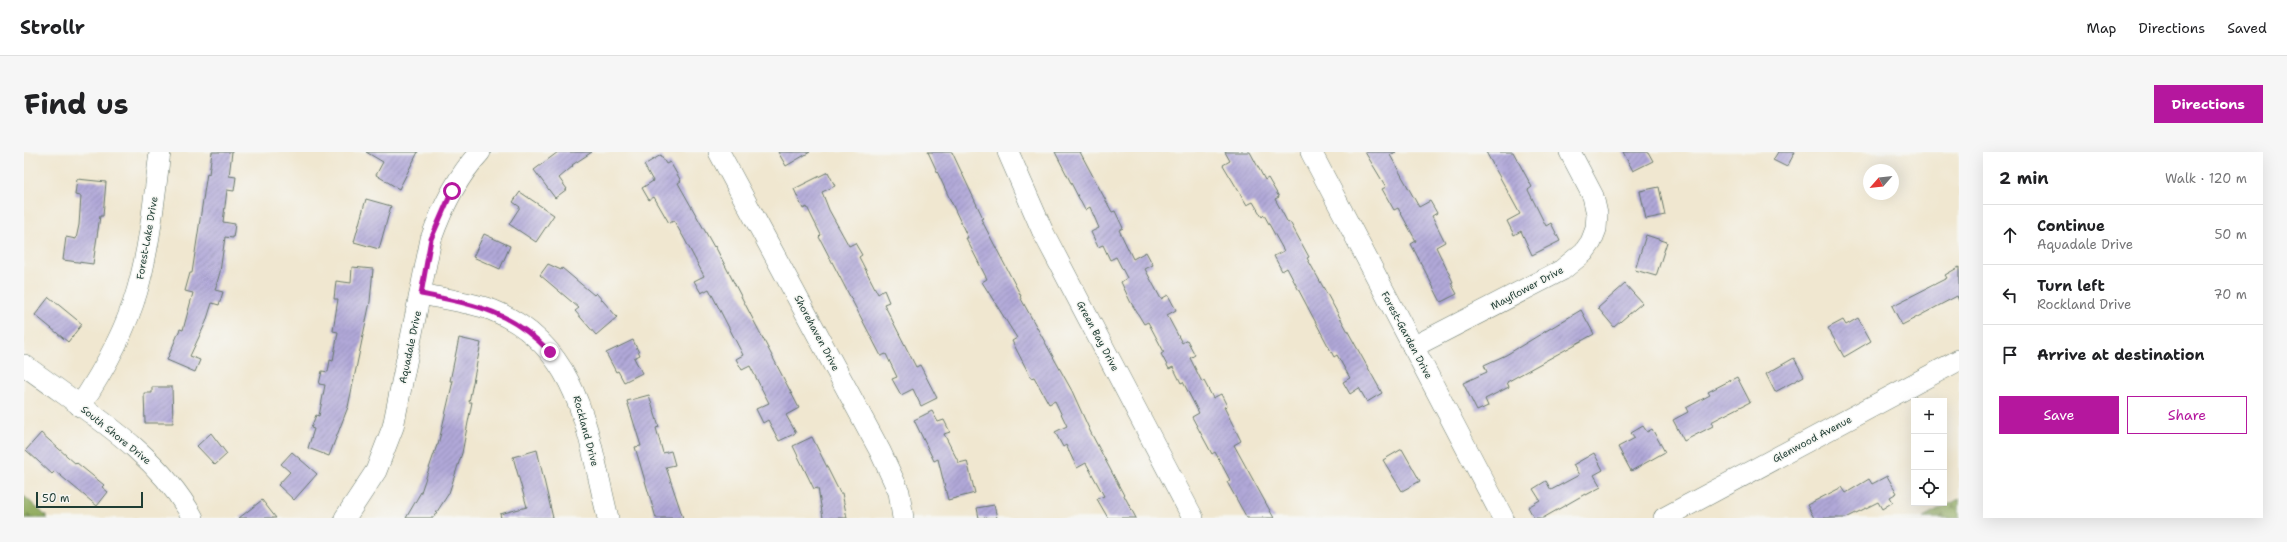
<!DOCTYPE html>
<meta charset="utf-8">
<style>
:root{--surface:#fff;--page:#f6f6f6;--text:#202124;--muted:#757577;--line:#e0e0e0;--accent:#b5179e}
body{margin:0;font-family:"Shantell Sans",sans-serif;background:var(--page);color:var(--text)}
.controls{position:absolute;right:12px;bottom:12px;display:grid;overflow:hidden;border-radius:0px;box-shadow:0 4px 16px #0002}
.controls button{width:36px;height:36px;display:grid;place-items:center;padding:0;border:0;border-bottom:1px solid var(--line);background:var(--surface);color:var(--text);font:20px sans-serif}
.compass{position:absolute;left:1839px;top:12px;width:36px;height:36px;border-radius:50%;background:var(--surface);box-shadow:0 4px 16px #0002;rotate:242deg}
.scale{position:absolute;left:12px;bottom:10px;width:107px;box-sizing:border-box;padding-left:4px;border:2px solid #1f3d34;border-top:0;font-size:11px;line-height:14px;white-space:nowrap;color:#1f3d34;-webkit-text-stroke:3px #f6f6f2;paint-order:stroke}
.stop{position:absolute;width:12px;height:12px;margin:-9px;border:3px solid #b5179e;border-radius:50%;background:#fff}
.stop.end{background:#b5179e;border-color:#fff;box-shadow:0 1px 4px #0008}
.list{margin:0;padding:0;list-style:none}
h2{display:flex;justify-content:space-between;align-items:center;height:52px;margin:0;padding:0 16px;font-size:17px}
h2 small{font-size:13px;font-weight:400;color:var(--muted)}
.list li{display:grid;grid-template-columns:26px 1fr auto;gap:12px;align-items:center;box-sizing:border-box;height:60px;padding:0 16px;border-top:1px solid var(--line)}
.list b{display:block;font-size:15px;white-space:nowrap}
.list p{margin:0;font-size:13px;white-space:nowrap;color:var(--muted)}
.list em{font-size:13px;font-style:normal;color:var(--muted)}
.actions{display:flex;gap:8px;padding:12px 16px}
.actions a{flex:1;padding:9px 0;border:1px solid var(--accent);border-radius:0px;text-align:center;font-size:14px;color:var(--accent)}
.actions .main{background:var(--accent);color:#fff}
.icon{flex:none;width:22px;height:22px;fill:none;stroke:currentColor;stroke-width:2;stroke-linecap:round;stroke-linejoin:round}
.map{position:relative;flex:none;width:1935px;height:366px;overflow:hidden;border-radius:0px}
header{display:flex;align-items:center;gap:24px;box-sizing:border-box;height:56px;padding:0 20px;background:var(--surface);border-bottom:1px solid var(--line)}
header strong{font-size:19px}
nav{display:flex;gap:22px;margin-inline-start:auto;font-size:14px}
.intro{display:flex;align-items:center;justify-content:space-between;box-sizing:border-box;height:96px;padding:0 24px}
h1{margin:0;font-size:28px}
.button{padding:10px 18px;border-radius:0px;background:var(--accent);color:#fff;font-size:14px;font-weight:700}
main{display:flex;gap:24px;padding:0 24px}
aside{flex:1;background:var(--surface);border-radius:0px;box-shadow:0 4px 16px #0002}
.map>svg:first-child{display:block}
.forest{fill:url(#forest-firs);stroke:#587449}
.building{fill:url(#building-hatch)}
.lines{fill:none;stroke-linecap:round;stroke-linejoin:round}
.minor-casing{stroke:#68786b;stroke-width:22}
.minor{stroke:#fff;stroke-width:21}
.route{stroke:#b5179e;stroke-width:5}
.labels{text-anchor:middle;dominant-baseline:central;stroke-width:3;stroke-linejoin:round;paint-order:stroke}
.street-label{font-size:10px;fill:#1f3d34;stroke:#f6f6f2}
</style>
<header>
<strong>Strollr</strong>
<nav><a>Map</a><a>Directions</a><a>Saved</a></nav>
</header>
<div class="intro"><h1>Find us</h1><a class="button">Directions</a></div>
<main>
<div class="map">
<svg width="1935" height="366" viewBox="0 0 1935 366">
<defs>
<pattern id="forest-firs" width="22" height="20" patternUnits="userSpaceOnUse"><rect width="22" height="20" fill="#91ac5e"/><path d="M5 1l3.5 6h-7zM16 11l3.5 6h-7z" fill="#768d4e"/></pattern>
<pattern id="building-hatch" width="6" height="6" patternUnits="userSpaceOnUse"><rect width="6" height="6" fill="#b1a8d8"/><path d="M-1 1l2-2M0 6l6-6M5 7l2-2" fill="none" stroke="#8f8ab0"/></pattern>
</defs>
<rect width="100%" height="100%" fill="#f6f6f2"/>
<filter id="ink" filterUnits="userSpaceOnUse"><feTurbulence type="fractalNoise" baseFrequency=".025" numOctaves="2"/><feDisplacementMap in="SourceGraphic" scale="8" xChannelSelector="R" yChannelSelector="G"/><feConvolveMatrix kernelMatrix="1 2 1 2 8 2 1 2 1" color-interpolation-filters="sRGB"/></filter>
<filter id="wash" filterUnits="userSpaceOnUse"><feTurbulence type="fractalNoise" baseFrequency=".012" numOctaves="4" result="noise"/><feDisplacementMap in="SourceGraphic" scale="16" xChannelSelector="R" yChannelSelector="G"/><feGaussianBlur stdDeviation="0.9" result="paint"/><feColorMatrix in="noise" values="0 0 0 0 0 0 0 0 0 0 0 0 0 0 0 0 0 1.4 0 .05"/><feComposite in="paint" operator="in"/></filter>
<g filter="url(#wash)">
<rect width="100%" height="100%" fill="#f0e7d0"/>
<!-- forest -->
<g class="forest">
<path d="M0,344L24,366H0Z"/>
<path d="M1935,347V366H1899Z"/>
</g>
<g id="blocks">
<!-- building -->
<g class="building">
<path d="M188,0H208L205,24L212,25L210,39L203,38L199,70L211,72L209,86L201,85L196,120L191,138L199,140L195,153L188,151L182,170L166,204L176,208L171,220L143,208L156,177L159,178L169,141L161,139L166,121H168L183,21L185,22Z"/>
<path d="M342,0H394L375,37L352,23L359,10Z"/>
<path d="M534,0H568L548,13L549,14L535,26L543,37L531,46L510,18Z"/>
<path d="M754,0H786L762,14Z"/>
<path d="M904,0H928L959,66L957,67L997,144L996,145L1048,239L1067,281L1112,366H1084L1073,347L1080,344L1062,311L1053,316L1042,293L1039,295L1031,280L1043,274L1031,249L1025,252L1010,225L1007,226L988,189L993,186L958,130L963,127L942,86H944Z"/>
<path d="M1031,0H1056L1088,60L1091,59L1099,76L1095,78L1109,107L1122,100L1129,113L1121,117L1137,147L1144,143L1152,158L1143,163L1158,191L1163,188L1171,203L1166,206L1178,230L1180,229L1189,246L1197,242L1203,254L1200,255L1217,289L1210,293L1250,366H1223L1203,330L1206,328L1191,300L1188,302L1168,265L1175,261L1159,230L1157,231L1149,215L1145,217L1137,202L1140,200L1124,170L1120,172L1106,149L1097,130L1103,126L1092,105L1086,108L1079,93L1074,95L1067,80L1075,76L1066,55L1061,58Z"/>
<path d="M1201,0H1226L1241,28L1244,26L1255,45L1251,47L1264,71L1266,70L1285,105L1283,106L1358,241L1343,250L1335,236L1326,242L1319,230L1326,226L1313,203L1310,205L1263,116L1258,119L1250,104L1260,99L1240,63L1238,65L1229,50L1223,53L1199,13L1206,9Z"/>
<path d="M1341,0H1372L1366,3L1395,55L1406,49L1413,61L1408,64L1421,90L1412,95L1429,130L1427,131L1433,142L1417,150L1387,92L1392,89L1374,56L1370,58L1358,37L1362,35Z"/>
<path d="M1462,0H1489L1508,35L1504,38L1522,74L1527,71L1536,89L1508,103L1497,79L1490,83L1483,69L1496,62Z"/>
<path d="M1599,0H1624L1629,9L1609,19Z"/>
<path d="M1754,0H1771L1763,15L1749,8Z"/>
<path d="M637,3L642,12L646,10L657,29L654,31L690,95L691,94L775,256L762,263L772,281L755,289L744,268L739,271L732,257L745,251L726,214L718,218L712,207L719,203L685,137L677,141L670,129L680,124L661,88L650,69L645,71L630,45L625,48L618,36L629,29L620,13Z"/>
<path d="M804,20L811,34L798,40L805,58L825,94L831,91L838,103L835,105L854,142L860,138L865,150L860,152L892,215L896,213L913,246L897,254L889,237L877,243L868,227L873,225L862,202L857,204L795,85L797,83L783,55L779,57L770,37Z"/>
<path d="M53,27L82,30L79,64H76L69,112L39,108L42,85L52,87L55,73L57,44L51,43Z"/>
<path d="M1635,35L1641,63L1622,67L1616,39Z"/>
<path d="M496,40L530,63L512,90L485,72L496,55L489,50Z"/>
<path d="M342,47L367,54L355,97L330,90Z"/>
<path d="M460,82L486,94L476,117L449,105Z"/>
<path d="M1622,83L1643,90L1632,124L1611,118Z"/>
<path d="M524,112L537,118L538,116L570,143L572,141L593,165L572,183L551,159L555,156L516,123Z"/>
<path d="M328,115L349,117L346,150L324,255L305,304L284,296L290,277L287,276L292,263L295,264L301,233L295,232L298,219L304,220L306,208L309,209L314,180L309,179L314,147H310L312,129L327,131Z"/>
<path d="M1935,115V149L1933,144L1878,173L1868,154L1923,126L1921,123Z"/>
<path d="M1601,132L1618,151L1590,175L1574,156Z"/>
<path d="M25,145L58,172L44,190L11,163Z"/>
<path d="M1557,158L1570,182L1483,230L1485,235L1461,247L1464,254L1453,259L1439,231L1463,220L1460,213L1482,203Z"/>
<path d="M1834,166L1847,189L1820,205L1804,176L1819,168L1822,173Z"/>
<path d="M435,186L457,191L445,250H448L438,301L425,341L409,366H382L397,340L413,293H414L429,229H426Z"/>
<path d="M609,188L616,203L610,206L618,221L600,230L594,219L592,220L582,201Z"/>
<path d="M1770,206L1780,224L1751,240L1742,222Z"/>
<path d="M1713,225L1726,250L1687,270L1689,274L1660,289L1649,268L1664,260L1662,256L1686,243L1684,240Z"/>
<path d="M128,235H148L149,271H121L120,241H128Z"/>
<path d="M625,243L635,275L632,276L639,301L647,299L651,313L642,315L659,366H632L611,295L617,294L603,249Z"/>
<path d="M908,259L914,270L920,268L926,280L920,282L935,311L943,309L951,341L924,348L914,307L910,309L890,268Z"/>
<path d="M1619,274L1623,280L1628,277L1641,300L1607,319L1594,295L1611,286L1607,281Z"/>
<path d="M17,281L52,312L53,311L80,333L78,335L84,340L73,354L31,319L28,322L2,298Z"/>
<path d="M187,281L203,302L191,313L173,294Z"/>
<path d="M788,285L816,341H818L823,366H799L794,336L790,337L769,294Z"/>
<path d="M1378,297L1396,329L1378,339L1359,308Z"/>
<path d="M513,298L529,366H477L476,362L503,355L489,305Z"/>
<path d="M268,300L293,322L270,348L254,333L266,320L257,312Z"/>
<path d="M1570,301L1579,318L1570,323L1577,335L1562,343L1561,342L1519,366H1510L1504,355L1516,348L1509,337L1522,329L1527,338L1555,323L1549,313Z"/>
<path d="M1863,324L1873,341L1866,345L1869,350L1858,357L1854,350L1822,366H1790L1783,353L1818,335L1822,341L1845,327L1848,332Z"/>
<path d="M238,348L252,366H215Z"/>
<path d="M970,353L973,366H955L953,356Z"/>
</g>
</g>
</g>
<g filter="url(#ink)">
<use href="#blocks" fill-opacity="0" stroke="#68786b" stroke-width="1"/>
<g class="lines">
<defs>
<g id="minor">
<path d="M695,0L856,299L875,340L879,366"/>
<path d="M984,0L1019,80L1169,366"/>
<path d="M1287,0L1479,366"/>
<path d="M397,142C420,147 446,150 468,158C557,194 564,285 584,366"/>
<path d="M1389,195L1538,118L1560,100L1567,90L1572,77L1573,62L1569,44L1546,0"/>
<path d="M0,213C60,258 132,298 169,366"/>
<path d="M56,254C80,218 101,181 113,139C126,94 130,47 136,0"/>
<path d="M321,366L352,319L369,275L407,87C418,56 433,25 456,0"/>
<path d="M1640,366L1935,208"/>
</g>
</defs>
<!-- minor casing -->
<use href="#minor" class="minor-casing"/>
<!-- minor -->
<use href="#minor" class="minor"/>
</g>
</g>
<g class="lines" filter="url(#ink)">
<!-- route -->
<path class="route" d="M428,39L407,87L397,142C452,153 485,158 526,200"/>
</g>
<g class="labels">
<!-- street labels -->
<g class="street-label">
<text transform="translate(123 86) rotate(-80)">Forest-Lake Drive</text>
<text transform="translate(1503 136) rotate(-28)">Mayflower Drive</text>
<text transform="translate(793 181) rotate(62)">Shorehaven Drive</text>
<text transform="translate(1383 183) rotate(62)">Forest-Garden Drive</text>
<text transform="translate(1074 184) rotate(62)">Green Bay Drive</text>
<text transform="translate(386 195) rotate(-78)">Aquadale Drive</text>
<text transform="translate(562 279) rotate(75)">Rockland Drive</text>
<text transform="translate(92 283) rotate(39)">South Shore Drive</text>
<text transform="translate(1788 287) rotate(-28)">Glenwood Avenue</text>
</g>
</g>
</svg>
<div class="controls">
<button>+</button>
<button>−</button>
<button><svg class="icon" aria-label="locate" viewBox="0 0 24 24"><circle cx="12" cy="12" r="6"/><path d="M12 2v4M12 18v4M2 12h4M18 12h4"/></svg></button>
</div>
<svg class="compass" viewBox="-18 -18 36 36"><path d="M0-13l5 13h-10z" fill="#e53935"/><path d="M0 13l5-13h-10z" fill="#757577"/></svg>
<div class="scale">50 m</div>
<div class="stop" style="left:428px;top:39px"></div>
<div class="stop end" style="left:526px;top:200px"></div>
</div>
<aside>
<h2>2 min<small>Walk · 120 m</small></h2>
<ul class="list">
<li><svg class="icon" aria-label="ahead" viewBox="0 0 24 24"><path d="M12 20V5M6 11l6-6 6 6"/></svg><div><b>Continue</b><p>Aquadale Drive</p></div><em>50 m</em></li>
<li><svg class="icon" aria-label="left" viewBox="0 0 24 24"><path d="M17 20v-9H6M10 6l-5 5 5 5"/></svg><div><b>Turn left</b><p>Rockland Drive</p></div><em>70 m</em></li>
<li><svg class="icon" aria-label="arrive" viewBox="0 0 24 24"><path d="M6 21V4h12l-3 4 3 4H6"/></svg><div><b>Arrive at destination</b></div></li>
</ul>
<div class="actions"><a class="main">Save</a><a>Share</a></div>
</aside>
</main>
